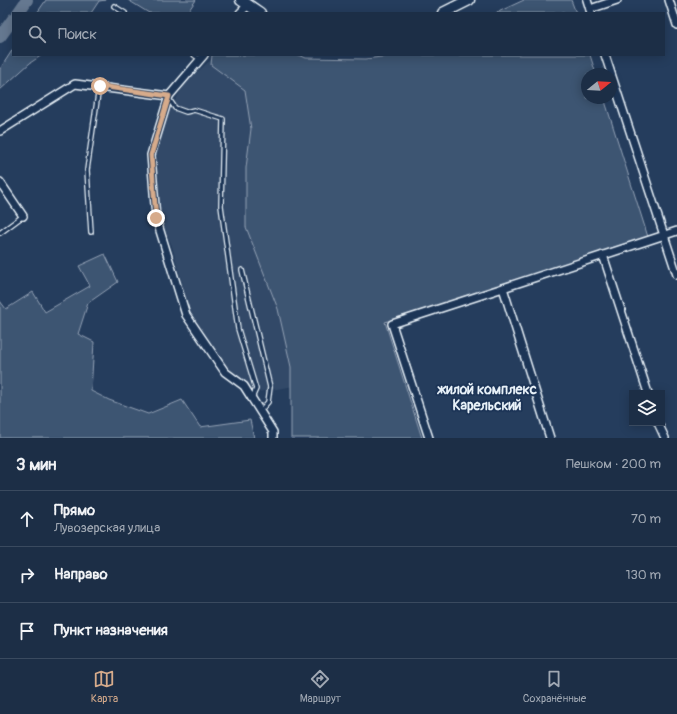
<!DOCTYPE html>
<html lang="ru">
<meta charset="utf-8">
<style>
:root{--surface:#1c2e46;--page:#25364d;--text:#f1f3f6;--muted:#a0a8b3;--line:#3a4a5f;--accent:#d6ab8b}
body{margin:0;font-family:Pangolin,sans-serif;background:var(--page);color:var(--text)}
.controls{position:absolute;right:12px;bottom:12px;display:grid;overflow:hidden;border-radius:0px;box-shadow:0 2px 10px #0003}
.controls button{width:36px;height:36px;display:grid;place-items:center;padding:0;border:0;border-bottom:1px solid var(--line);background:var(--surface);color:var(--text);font:20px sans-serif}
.compass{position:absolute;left:581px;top:68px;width:36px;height:36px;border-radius:50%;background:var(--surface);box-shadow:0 2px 10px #0003;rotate:72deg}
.stop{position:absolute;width:12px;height:12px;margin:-9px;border:3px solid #d6ab8b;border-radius:50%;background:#fff}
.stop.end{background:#d6ab8b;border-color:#fff;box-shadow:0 1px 4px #0008}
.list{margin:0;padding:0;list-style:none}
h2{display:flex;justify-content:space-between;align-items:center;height:52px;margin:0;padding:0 16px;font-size:17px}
h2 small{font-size:13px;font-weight:400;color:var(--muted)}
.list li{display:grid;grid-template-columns:26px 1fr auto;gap:12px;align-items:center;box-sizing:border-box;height:56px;padding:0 16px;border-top:1px solid var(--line)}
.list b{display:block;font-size:15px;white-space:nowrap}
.list p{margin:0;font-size:13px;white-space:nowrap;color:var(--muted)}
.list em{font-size:13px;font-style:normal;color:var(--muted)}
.icon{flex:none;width:22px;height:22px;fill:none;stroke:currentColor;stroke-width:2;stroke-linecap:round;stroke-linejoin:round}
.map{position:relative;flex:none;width:677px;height:438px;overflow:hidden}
.search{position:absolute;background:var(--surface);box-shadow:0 2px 10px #0003;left:12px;right:12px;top:12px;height:44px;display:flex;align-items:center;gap:10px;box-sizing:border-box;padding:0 14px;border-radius:0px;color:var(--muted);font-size:15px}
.sheet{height:220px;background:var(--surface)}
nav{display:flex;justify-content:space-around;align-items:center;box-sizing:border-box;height:56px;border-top:1px solid var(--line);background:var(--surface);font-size:11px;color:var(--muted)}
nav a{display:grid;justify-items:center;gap:2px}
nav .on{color:var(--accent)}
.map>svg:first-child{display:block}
.built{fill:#334a68}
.green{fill:#3e5472;stroke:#93a2b5}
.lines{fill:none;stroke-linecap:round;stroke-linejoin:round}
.river{stroke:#657890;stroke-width:12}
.lane-casing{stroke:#e8f1f8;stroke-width:6}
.street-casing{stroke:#e8f1f8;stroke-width:10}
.secondary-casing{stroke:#e8f1f8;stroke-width:13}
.lane{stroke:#1d3557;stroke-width:3.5}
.street{stroke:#1d3557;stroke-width:7}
.secondary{stroke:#1d3557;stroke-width:10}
.route{stroke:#d6ab8b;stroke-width:5}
.labels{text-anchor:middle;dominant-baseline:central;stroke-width:4;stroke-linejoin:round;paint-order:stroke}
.neighbourhood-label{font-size:14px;font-weight:bold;fill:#e8f1f8;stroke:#1d3557}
</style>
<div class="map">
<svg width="677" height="438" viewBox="0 0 677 438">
<rect width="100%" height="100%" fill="#253d5d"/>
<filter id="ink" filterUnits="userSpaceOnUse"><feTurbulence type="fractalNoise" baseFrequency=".025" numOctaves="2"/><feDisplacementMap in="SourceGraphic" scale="8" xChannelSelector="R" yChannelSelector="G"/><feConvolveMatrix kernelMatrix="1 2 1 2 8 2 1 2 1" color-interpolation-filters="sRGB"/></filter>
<g filter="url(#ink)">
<!-- built -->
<path class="built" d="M212,59L245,86L295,386L251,393L225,369L190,312L172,246L159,216L157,152L163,122L186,82Z"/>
<!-- green -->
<g class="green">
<path d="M46,0H106L99,1L91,13H37Z"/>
<path d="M128,0H196L187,13H149Z"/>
<path d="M524,0H571L576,13H496Z"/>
<path d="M13,49V55H42L30,63L0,90V69Z"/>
<path d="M212,55H299L306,58L366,59L396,55H590L596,74H587V98H604L648,237L385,322L422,438H291V367L278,309L246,227V168L251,129L245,90L211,65Z"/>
<path d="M105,254L118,282L88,303L78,334L94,342L91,391L109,400L148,414L182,400L200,427L250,420L254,438H0V301L6,309L33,292L45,312L90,286L79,266Z"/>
</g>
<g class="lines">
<!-- river -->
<g class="river">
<path d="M18,13L27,0"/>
<path d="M0,37L13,19"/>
</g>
<defs>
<g id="lane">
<path d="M114,6L125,13"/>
<path d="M194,55L200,59"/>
<path d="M169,99L175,108L186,112L194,110L223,119L221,206L238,329L256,389L252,398"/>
<path d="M91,232L87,170L99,87"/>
<path d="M0,233L23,216"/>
<path d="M242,270L270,387L268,402L260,411"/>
</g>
<g id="street">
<path d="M587,0L591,13"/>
<path d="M669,0L677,25"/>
<path d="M590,9L617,0"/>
<path d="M240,13L248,5"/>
<path d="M204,55L169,96L151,155L156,218L186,315L225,372L244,386L273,432V438"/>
<path d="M605,55L677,275"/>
<path d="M0,131L75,84L169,96"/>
<path d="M0,182L23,216"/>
<path d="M603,255L648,393"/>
<path d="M503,288L677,231"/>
<path d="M658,423L665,438"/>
<path d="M429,438L392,324L503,288L550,438"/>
</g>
<g id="secondary">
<path d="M241,0L260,13"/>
<path d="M443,13L469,0"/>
</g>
</defs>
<!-- lane casing -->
<use href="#lane" class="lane-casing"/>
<!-- street casing -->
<use href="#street" class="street-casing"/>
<!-- secondary casing -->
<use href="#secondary" class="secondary-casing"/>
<!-- lane -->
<use href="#lane" class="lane"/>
<!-- street -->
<use href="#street" class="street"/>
<!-- secondary -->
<use href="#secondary" class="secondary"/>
</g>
</g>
<g class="lines" filter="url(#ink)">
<!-- route -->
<path class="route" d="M100,86L169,96L151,155L156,218"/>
</g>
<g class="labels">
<!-- neighbourhood labels -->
<g class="neighbourhood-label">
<text x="487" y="389">жилой комплекс<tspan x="487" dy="16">Карельский</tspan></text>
</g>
</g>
</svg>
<div class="controls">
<button><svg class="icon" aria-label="layers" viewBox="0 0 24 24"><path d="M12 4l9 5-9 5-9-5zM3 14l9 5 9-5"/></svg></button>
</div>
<svg class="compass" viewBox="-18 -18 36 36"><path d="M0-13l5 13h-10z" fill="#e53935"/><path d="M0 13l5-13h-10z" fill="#a0a8b3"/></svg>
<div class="stop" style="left:100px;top:86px"></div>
<div class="stop end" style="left:156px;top:218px"></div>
<div class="search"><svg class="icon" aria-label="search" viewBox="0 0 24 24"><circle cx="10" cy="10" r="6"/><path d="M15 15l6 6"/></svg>Поиск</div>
</div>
<section class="sheet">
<h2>3 мин<small>Пешком · 200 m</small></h2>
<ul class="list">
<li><svg class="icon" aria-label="ahead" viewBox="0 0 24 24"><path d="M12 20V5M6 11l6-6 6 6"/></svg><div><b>Прямо</b><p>Лувозерская улица</p></div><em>70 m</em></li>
<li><svg class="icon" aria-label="right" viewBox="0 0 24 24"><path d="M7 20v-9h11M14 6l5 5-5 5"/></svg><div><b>Направо</b></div><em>130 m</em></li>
<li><svg class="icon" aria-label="arrive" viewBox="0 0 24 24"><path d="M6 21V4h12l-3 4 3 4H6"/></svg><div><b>Пункт назначения</b></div></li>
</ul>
</section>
<nav>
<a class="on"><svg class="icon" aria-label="map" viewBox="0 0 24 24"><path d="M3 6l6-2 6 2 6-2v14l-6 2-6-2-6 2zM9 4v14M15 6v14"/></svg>Карта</a>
<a><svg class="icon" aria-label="directions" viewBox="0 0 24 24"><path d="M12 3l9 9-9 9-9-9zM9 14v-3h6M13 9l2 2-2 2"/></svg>Маршрут</a>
<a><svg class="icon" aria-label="saved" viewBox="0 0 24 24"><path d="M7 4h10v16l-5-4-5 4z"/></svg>Сохранённые</a>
</nav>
